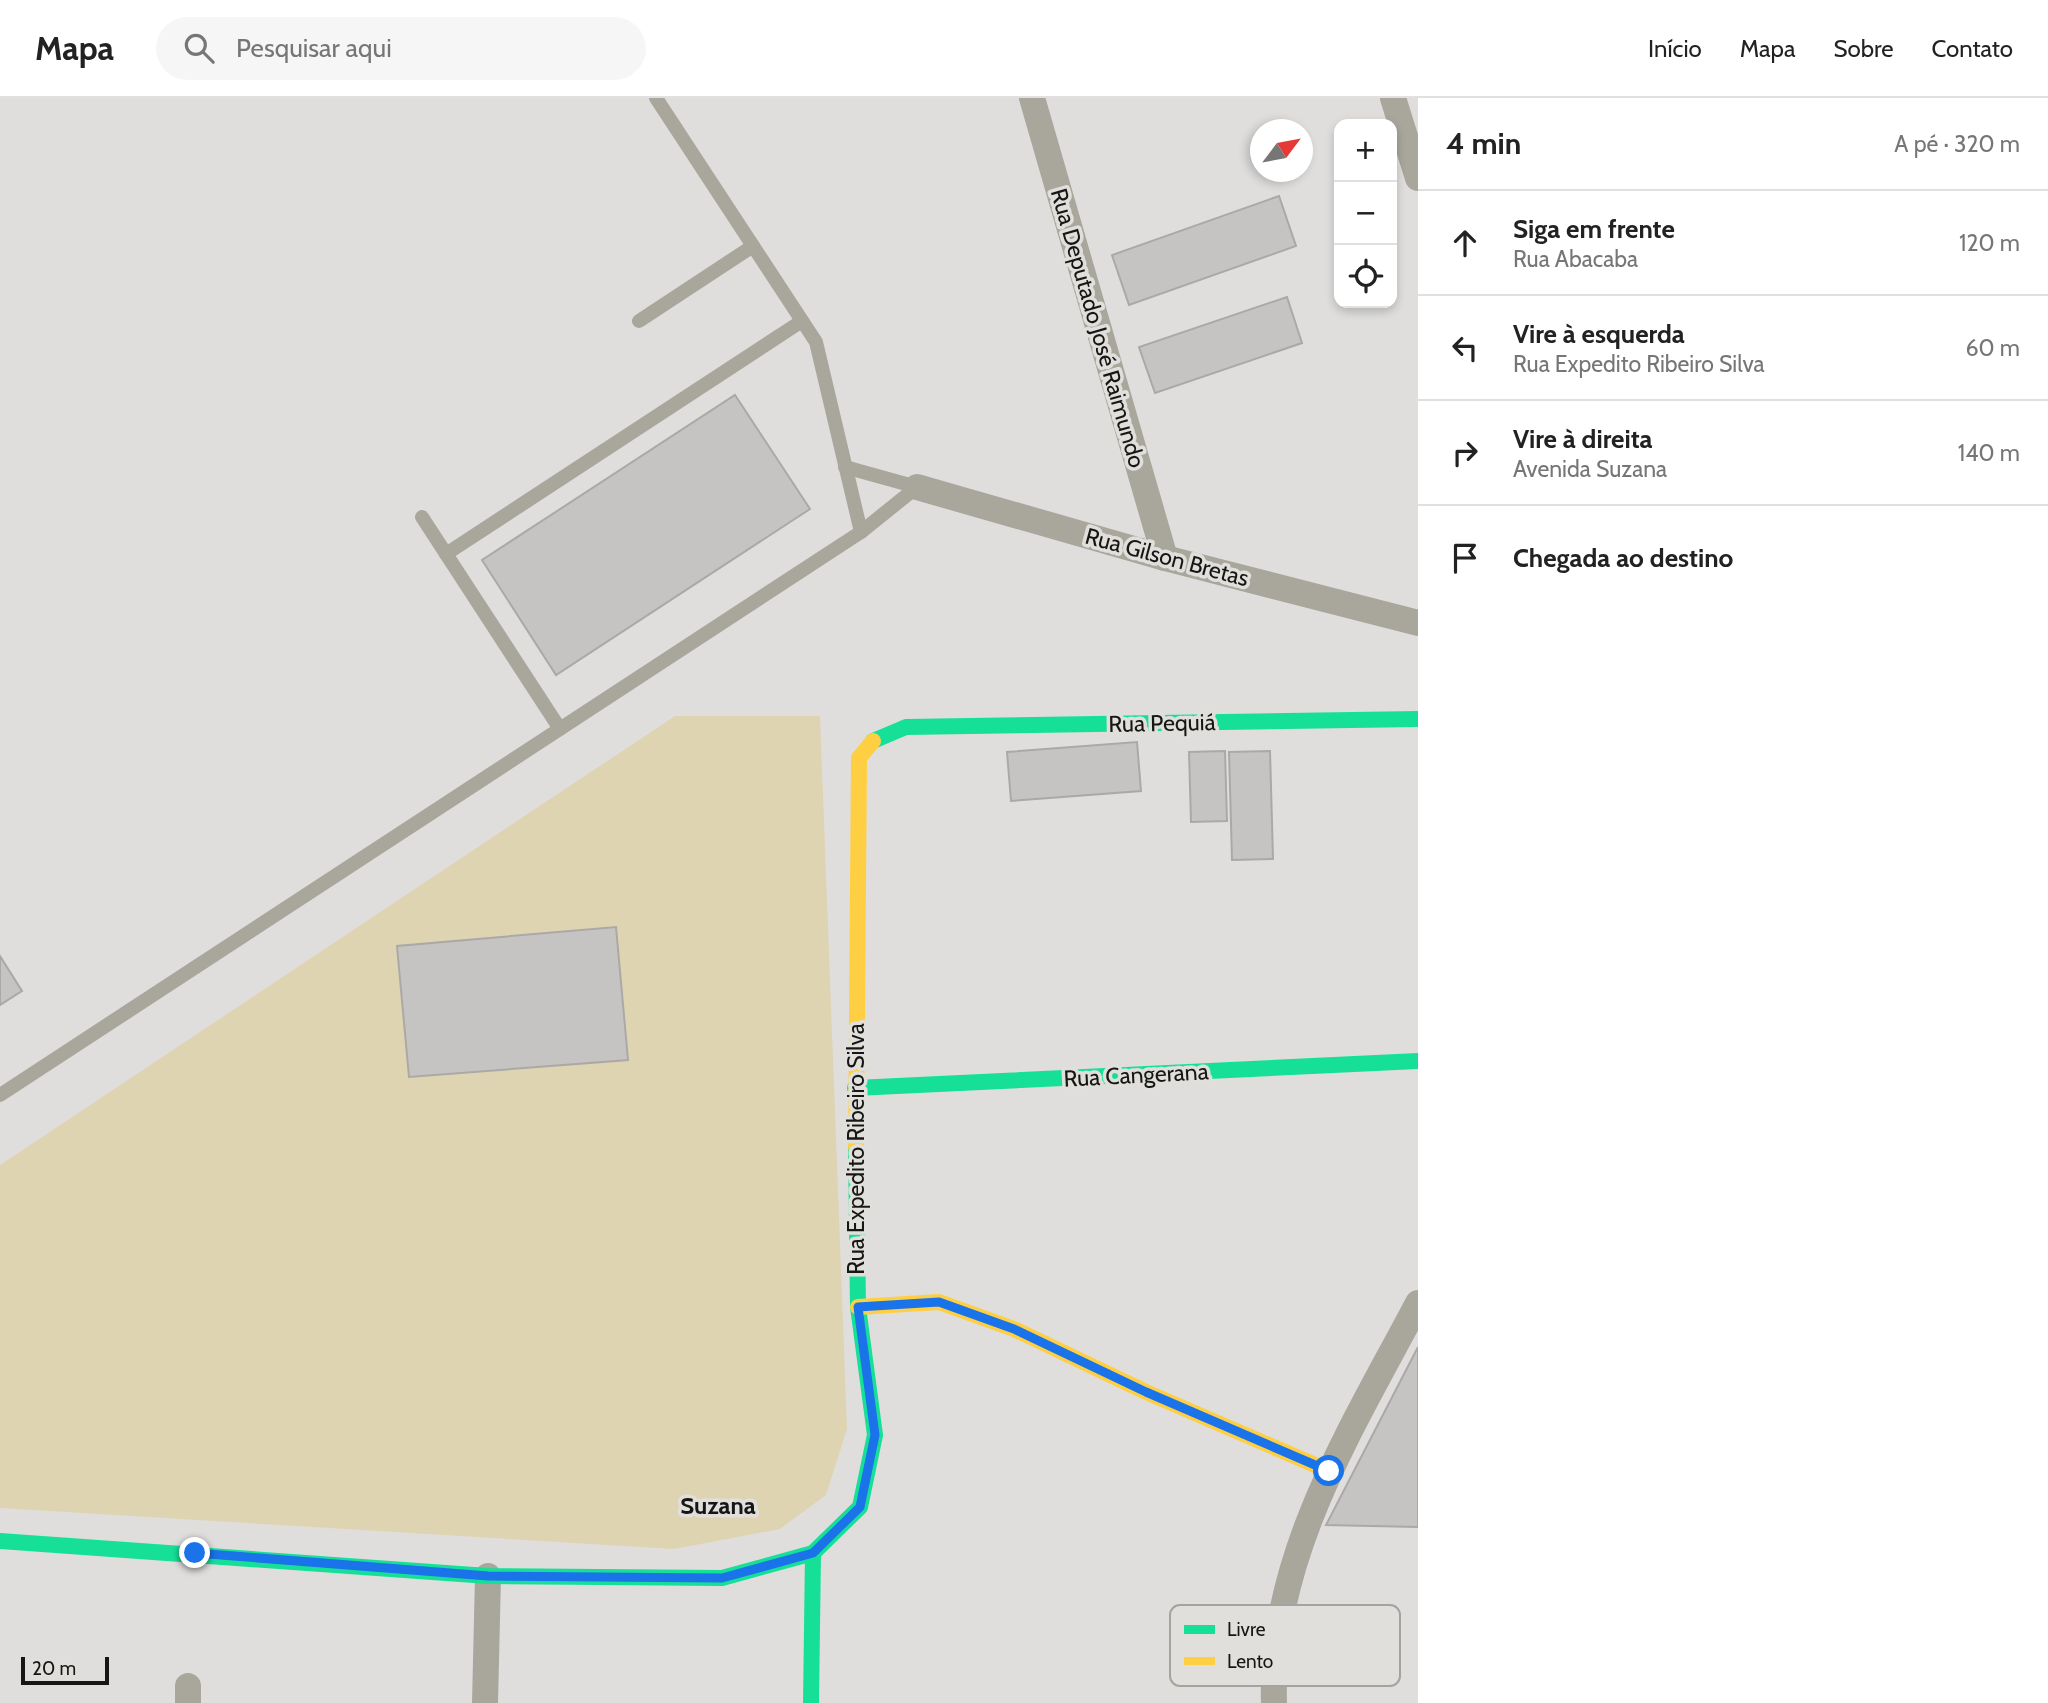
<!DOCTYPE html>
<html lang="pt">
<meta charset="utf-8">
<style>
:root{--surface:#fff;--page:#f6f6f6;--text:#222;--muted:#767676;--line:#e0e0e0}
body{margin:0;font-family:Cabin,sans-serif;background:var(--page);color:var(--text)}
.controls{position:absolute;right:21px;top:21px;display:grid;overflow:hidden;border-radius:14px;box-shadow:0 4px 10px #0003}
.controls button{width:63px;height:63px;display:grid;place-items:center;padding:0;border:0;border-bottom:2px solid var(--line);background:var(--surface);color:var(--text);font:35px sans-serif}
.compass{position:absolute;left:1250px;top:21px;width:63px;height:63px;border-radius:50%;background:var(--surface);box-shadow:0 4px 10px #0003;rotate:58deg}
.scale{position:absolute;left:21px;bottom:18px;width:88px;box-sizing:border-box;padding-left:7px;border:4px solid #161615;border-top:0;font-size:19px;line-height:24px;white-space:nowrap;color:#161615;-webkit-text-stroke:5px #e0dfdc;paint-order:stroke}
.stop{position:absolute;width:21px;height:21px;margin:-16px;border:5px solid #1a73e8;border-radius:50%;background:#fff}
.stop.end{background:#1a73e8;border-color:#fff;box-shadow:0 2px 7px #0008}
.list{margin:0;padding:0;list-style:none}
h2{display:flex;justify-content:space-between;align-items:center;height:91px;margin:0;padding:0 28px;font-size:30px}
h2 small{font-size:23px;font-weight:400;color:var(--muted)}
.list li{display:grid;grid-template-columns:46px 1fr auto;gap:21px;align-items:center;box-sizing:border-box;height:105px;padding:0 28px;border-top:2px solid var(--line)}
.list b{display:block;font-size:26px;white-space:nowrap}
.list p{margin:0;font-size:23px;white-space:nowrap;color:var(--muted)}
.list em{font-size:23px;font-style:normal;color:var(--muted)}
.icon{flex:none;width:38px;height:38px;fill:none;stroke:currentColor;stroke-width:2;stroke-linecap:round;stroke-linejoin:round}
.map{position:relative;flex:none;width:1418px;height:1605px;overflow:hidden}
header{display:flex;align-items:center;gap:42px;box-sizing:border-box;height:98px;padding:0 35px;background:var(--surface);border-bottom:2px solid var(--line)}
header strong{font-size:33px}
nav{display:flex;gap:38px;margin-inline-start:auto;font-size:24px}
.search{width:490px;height:63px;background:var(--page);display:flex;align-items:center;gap:18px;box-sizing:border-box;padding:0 24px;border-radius:38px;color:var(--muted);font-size:26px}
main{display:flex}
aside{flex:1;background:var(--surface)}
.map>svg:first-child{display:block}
.green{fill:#ded4b1}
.building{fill:#c5c4c3;stroke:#aaa9a8;stroke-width:2}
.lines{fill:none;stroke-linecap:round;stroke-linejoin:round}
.lane{stroke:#a9a69c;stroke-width:14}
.street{stroke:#a9a69c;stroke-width:26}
.fast{stroke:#16e098;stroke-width:16}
.slow{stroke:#ffcf43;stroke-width:16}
.route{stroke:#1a73e8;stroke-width:9}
.labels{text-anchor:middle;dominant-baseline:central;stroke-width:7;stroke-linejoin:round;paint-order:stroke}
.street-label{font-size:23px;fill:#161615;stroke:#e0dfdc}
.neighbourhood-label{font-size:24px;font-weight:bold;fill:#161615;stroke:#e0dfdc}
.key{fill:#e0dfdc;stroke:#a3a3a0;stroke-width:2}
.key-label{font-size:19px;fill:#161615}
</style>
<header>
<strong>Mapa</strong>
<div class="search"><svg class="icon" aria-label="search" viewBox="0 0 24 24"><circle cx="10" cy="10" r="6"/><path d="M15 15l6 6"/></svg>Pesquisar aqui</div>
<nav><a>Início</a><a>Mapa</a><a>Sobre</a><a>Contato</a></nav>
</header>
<main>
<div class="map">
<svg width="1418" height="1605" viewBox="0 0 1418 1605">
<rect width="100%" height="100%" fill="#dfdedd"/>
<!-- green -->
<path class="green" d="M675,618H820L847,1331L826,1397L780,1431L674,1451L0,1410V1067Z"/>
<!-- building -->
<g class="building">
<path d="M1279,98L1296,148L1129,207L1112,157Z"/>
<path d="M1287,199L1302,245L1155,295L1139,249Z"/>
<path d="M735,297L810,411L556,577L482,462Z"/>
<path d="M1137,644L1141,693L1011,703L1007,654Z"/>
<path d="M1225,653L1227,723L1191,724L1189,654Z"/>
<path d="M1270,653L1273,761L1232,762L1229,654Z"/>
<path d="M616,829L628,962L409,979L397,848Z"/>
<path d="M0,858L22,893L0,907Z"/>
<path d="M1418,1249V1429L1326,1427Z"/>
</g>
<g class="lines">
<!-- lane -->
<g class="lane">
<path d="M656,0L816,244L861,434"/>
<path d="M639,223L753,148"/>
<path d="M845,369L917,389"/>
<path d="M422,419L560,631"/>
<path d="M446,456L802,223"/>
<path d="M0,997L861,434L917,389"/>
</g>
<!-- street -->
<g class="street">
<path d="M1032,0L1165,460"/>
<path d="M1393,0L1418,80"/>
<path d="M917,389L1165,460L1418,525"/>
<path d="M188,1605V1588"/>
<path d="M485,1605L488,1478"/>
<path d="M1274,1605C1269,1460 1353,1328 1418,1205"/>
</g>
<!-- fast -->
<g class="fast">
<path d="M873,643L906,629L1418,621"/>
<path d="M855,990L1418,963"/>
<path d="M0,1443L488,1478L722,1480L813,1455"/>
<path d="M811,1605L813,1455L860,1409L875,1337L858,1209L856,1049"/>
</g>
<!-- slow -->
<g class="slow">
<path d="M856,1049L859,660L873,643"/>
<path d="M858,1209L939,1204L1014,1231L1146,1294L1329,1373"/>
</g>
</g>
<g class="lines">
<!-- route -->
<path class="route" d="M195,1455L488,1478L722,1480L813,1455L860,1409L875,1337L858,1209L939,1204L1014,1231L1146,1294L1329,1373"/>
</g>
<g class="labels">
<!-- street labels -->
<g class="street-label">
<text transform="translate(1098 230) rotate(74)">Rua Deputado José Raimundo</text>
<text transform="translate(1167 459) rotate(15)">Rua Gilson Bretas</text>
<text transform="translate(1162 625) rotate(-1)">Rua Pequiá</text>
<text transform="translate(1136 977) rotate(-3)">Rua Cangerana</text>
<text transform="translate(856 1051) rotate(-90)">Rua Expedito Ribeiro Silva</text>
</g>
<!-- neighbourhood labels -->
<g class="neighbourhood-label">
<text x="718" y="1407">Suzana</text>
</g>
</g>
<!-- legend -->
<rect x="1170" y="1507" width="230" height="81" rx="10" class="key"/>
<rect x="1184" y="1527" width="31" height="9" fill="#16e098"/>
<rect x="1184" y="1559" width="31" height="8" fill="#ffcf43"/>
<g class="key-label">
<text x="1227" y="1538">Livre</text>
<text x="1227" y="1570">Lento</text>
</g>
</svg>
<div class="controls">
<button>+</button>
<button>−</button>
<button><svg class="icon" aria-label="locate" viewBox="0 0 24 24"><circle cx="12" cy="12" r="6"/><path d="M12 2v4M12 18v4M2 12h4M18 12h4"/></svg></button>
</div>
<svg class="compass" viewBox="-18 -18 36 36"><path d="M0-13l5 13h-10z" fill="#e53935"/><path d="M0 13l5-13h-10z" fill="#767676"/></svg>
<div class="scale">20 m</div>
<div class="stop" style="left:1329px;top:1373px"></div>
<div class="stop end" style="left:195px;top:1455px"></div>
</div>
<aside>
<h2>4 min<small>A pé · 320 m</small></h2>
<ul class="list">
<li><svg class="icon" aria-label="ahead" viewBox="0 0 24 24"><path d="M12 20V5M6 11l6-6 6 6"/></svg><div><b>Siga em frente</b><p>Rua Abacaba</p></div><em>120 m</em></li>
<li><svg class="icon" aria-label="left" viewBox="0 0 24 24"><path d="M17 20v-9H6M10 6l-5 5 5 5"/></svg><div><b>Vire à esquerda</b><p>Rua Expedito Ribeiro Silva</p></div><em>60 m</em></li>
<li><svg class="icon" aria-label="right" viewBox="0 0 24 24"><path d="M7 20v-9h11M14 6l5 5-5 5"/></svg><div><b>Vire à direita</b><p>Avenida Suzana</p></div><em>140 m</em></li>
<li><svg class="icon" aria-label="arrive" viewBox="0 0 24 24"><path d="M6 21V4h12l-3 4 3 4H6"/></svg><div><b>Chegada ao destino</b></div></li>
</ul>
</aside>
</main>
